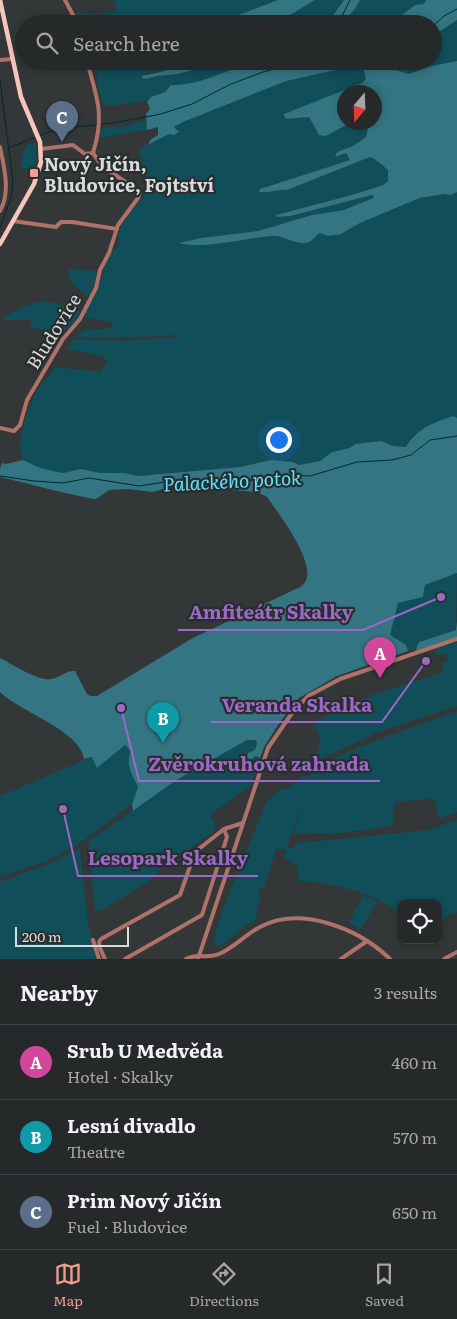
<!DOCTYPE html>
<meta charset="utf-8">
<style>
:root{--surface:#26292a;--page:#323536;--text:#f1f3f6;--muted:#a4a6a8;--line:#424547;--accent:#f59d8f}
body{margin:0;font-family:Literata,serif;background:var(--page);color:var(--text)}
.controls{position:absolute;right:15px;bottom:15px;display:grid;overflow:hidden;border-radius:10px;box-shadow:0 2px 8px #0003}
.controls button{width:45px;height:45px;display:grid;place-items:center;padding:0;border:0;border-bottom:1px solid var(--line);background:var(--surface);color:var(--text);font:25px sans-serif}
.compass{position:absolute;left:337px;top:85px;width:45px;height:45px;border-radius:50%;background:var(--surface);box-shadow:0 2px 8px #0003;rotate:199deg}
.scale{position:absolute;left:15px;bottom:12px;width:114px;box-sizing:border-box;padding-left:5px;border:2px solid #d8dbdb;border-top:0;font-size:14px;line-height:18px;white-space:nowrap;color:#d8dbdb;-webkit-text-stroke:4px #292d2e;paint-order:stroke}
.you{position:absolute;left:278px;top:439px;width:18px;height:18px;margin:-12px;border:4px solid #fff;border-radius:50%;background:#1a73e8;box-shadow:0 0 0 8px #1a73e833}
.badge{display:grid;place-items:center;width:32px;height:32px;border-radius:50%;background:var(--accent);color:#fff;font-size:16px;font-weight:700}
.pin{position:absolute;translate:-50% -41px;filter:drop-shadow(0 1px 2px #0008)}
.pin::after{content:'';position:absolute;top:26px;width:18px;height:15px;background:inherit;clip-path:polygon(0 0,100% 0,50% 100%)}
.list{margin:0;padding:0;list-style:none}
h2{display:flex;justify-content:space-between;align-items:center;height:65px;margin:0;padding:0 20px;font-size:21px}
h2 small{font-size:16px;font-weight:400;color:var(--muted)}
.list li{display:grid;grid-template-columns:32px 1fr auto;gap:15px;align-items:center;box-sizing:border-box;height:75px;padding:0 20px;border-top:1px solid var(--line)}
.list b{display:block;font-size:19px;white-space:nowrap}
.list p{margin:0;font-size:16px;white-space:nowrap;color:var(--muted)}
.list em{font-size:16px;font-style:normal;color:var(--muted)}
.icon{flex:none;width:28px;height:28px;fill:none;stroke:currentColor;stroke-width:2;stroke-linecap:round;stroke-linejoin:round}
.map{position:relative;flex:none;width:457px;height:959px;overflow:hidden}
.search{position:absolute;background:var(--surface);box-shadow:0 2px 8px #0003;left:15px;right:15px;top:15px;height:55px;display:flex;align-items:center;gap:12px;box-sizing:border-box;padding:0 18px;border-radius:28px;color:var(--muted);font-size:19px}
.sheet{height:290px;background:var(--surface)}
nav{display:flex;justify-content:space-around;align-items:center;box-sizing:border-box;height:70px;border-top:1px solid var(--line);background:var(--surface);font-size:14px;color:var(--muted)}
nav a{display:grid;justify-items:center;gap:2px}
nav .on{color:var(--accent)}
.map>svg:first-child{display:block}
.green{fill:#104e59}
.forest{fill:#337582}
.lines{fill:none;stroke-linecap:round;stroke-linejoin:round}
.stream{stroke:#002930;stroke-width:1}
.minor{stroke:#af7269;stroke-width:4}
.major{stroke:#f7c5bc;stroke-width:4.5}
.poi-dot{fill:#f59d8f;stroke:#292d2e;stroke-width:2}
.labels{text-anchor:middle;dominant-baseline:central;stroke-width:4.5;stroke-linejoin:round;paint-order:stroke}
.poi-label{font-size:18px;font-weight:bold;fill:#d8dbdb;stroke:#292d2e;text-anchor:start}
.street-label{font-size:18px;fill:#d8dbdb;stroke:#292d2e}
.water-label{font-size:19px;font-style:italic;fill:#62e2fa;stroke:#292d2e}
.leader{fill:none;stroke:#9c69c9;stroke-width:2}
.callout-dot{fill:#9c69c9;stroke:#292d2e;stroke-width:2}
.callout-label{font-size:19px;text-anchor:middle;font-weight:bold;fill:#9c69c9;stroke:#292d2e;stroke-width:4.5;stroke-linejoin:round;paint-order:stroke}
</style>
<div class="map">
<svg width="457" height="959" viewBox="0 0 457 959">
<rect width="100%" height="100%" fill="#333738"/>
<!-- green -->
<g class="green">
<path d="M114,0H278L214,24H79L75,15L77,13L100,15L117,10Z"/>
<path d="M315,0H344L327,24H275Z"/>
<path d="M360,0H426L424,4L414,5L390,24H341L354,10Z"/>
<path d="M457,20V61L432,66L409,74L390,68L387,61H433V36Z"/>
<path d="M92,61H206L145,74L146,79L157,76L178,74L227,61H263L240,67L214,77L191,85L168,87L165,92L155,95L146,101L109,106L103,103L97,85L99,83Z"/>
<path d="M358,65C364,67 365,73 366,79L362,83L285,114L284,115L286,119L309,117L315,130L326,136L348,123H365L368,129L366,137L353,146L337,152L335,157L346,153L350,160L260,189L263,193L278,189L287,190L370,157C375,159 383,166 388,170V181L386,183L335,200L282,213L276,217L372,195L374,196L373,198L344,210L312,215L258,231L201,238L188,245L278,236L299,243L312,240L320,233L328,236L346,232L360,223L420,198L444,194L451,195L457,192V418L453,416C434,423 416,428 406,447L393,446L381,441L355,444L350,448L332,452L320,461L299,465L292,462L271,460L240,467L137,476L124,473L111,475L74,470L63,473L40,468L23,460C22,455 20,449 20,444C21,430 34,385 47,379L55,367L101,372L104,365H106L107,360L103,356L67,349L73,339L122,341L180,337V335L112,338L76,337C86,325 100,332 113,327L112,322L90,319L84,315L91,300H93L105,270L103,266L112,252L119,246C113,226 137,206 147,191L166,190L158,187L149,189L152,184H148C147,178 137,154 140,149C142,144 149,145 154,143C166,137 172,127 183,122L286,81Z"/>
<path d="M146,120L147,130L99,138L101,128L126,126Z"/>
<path d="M36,143L37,161L31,170L22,169C21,159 21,152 28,144Z"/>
<path d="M71,269L95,271L97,274L89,298L73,284L70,279L68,271Z"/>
<path d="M44,301L76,308L80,311V313C65,339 57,331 31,328V320H1C11,311 30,303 44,301Z"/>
<path d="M457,573L456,630L419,642L417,648L408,651L406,645L390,635L398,603L423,597L425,585Z"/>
<path d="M457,642V706L379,732L321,759H314L321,739L313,722L372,695L444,672L441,664L448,661L446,653L437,655L435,649Z"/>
<path d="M91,706L131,751L129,768L138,787L132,804L80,843L49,860L0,877V796L92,757Z"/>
<path d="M457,711V812L439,819L434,798L395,803L392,826L340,833L293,834L302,803L287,848H292L298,843L429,830L457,820V912L445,917V919L438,922V903H401V915C378,893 330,882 298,881V867L284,858L286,849L276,850L264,887L258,891L260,899L255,921C242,925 231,940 218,947L215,946L214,938L224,906L266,803L278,790L289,788L301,777L311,775L314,767L359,747Z"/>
<path d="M252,739L257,741L255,750L248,753L240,766L256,756L260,758L251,785L213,813L211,817L216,826L213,832L162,868L148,882L99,912L95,910L88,848L89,841L173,782L247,740Z"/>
<path d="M80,848L88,923L97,959H0V882L51,863Z"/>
<path d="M363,895L377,902L361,929L349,923Z"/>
</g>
<!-- forest -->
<g class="forest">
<path d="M278,0H315L275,24H214Z"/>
<path d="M344,0H360L354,10L341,24H327Z"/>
<path d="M426,0H457V20L433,36V24H390L415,5L424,4Z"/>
<path d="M206,61H227L178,74L157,76L146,79L142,78V76L173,69L180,66L195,65Z"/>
<path d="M263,61H387L390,68L409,74L432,66L457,61V192L451,195L444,194L420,198L360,223L341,234L328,236L320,233C316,235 315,238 312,240C301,249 286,236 275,236C249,237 201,250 179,243L201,238L258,231L312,215L344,210L373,198L374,196L372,195L290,216L276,217V215L348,196L383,185L388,181V170C383,166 376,159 370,157L287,190C277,189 268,194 259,192L260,189L350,160L346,153L335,157L337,152L353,146L366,137L368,129L365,123L374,122V92H344V122L350,123L326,136L319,135L309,117L286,119L284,115V114L362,83L366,79C365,73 364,67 358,65L286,81L183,122L174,127L179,132L174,135L169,134L148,145L151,139L158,135V127L147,130L146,114L150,109L147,102L151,97L165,92L171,85C198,85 215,75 240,67C247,64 255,63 263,61Z"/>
<path d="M453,416L457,418V573L425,585L423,597L398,603L390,635L406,645L408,651L337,676L299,698L280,722L264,747L260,758L256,756L240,767V765L248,753L255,750L257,743L256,740H247L173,782L133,811L132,804L138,787C132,774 125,765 131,751L125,745L97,768L92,757L84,759C80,730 20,712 0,692V658C12,664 39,682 52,679C61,677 66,670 75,671L87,694L90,696H97L191,639L300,587C304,584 306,582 307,577C311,556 279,514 267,497L257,492L232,490L201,491L171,487L152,492L129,489L109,490L96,499H93C62,493 31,484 0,477V469L2,463L6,464L23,460L40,468L63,473L81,469L100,473H124L138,476L240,467L271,460L293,462L299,465L320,461L332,452L350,448L355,444L381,441L393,446L406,447C417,428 433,423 453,416Z"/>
<path d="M457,621V639L415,652L419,642L456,630Z"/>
</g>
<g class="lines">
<!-- stream -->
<g class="stream">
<path d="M338,24L350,0"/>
<path d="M433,26L444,16L457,9"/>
<path d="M0,80L13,182L11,198L0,227"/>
<path d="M8,148L57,129L113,123L161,114L192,104L231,84L263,72L305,61"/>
<path d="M0,476L34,481L63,483L89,478L139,486L178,480L245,481L284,475L310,476L357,462L392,460L411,455L430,440L457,436"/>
</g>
<!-- minor -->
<g class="minor">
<path d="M65,0L73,15L76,24"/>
<path d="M0,60L12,59"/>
<path d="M87,61C97,99 105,114 93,153"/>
<path d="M0,147C4,167 11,192 0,211"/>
<path d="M41,149L73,145L85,154L93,153"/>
<path d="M13,221L56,227L61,222H72L117,229"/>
<path d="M0,428L14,431L20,425L27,400L63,339L80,319L96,288L100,270L109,253L118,225L138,198L140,192L102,166L93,153"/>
<path d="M93,940L99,959"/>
<path d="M105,959L100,948L99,942L101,939L180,895L195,852L224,829L243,823"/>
<path d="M125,959L202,915L227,837L224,829"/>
<path d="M186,959C197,953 208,959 219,954C234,948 246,934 260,927C301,905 359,929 390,959"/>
<path d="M198,959L268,748L292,713L308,696L340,679L457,639"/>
<path d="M341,959L367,941"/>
<path d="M444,959L457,952"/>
</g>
<!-- major -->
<path class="major" d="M0,244L34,184L41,162L40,142L21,97L0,0"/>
</g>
<!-- markers -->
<rect class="poi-dot" x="29" y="168" width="10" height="10" rx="2.5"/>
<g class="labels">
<!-- poi labels -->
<g class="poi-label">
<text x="44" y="163">Nový Jičín,<tspan x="44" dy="21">Bludovice, Fojtství</tspan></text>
</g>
<!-- street labels -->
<g class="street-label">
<text transform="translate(53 331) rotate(-58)">Bludovice</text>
</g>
<!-- water labels -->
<g class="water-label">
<text transform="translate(232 480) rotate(-3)">Palackého potok</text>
</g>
</g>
<!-- callouts -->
<path class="leader" d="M441 597L363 630H178M426 661L382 722H211M121 708L139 781H380M63 809L78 876H258"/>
<g class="callout-dot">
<circle cx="441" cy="597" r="5"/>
<circle cx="426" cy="661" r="5"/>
<circle cx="121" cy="708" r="5"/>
<circle cx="63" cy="809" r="5"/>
</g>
<g class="callout-label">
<text x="271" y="619">Amfiteátr Skalky</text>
<text x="297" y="712">Veranda Skalka</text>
<text x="259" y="771">Zvěrokruhová zahrada</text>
<text x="168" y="865">Lesopark Skalky</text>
</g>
</svg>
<div class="controls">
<button><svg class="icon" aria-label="locate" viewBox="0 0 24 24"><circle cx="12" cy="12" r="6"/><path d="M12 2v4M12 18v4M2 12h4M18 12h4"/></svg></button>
</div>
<svg class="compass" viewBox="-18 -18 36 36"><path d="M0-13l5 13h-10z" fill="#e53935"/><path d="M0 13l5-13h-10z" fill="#a4a6a8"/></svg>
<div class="scale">200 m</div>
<div class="you"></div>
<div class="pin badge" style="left:380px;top:678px;background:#d1479c">A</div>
<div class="pin badge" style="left:163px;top:743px;background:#0f9aa8">B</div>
<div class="pin badge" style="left:62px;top:142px;background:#5c6f8a">C</div>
<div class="search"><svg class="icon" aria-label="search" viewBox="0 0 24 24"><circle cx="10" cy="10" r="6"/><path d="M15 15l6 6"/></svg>Search here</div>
</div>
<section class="sheet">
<h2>Nearby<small>3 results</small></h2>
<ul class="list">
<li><span class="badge" style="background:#d1479c">A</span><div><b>Srub U Medvěda</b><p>Hotel · Skalky</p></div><em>460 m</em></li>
<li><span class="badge" style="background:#0f9aa8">B</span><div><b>Lesní divadlo</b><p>Theatre</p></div><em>570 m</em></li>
<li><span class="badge" style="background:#5c6f8a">C</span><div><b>Prim Nový Jičín</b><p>Fuel · Bludovice</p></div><em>650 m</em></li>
</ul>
</section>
<nav>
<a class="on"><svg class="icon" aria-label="map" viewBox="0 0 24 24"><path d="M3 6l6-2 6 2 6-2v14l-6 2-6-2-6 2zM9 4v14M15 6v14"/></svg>Map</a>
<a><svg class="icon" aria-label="directions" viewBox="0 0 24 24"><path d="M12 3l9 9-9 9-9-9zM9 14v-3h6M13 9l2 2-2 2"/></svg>Directions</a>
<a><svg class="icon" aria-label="saved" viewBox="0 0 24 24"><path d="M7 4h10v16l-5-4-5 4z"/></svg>Saved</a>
</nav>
